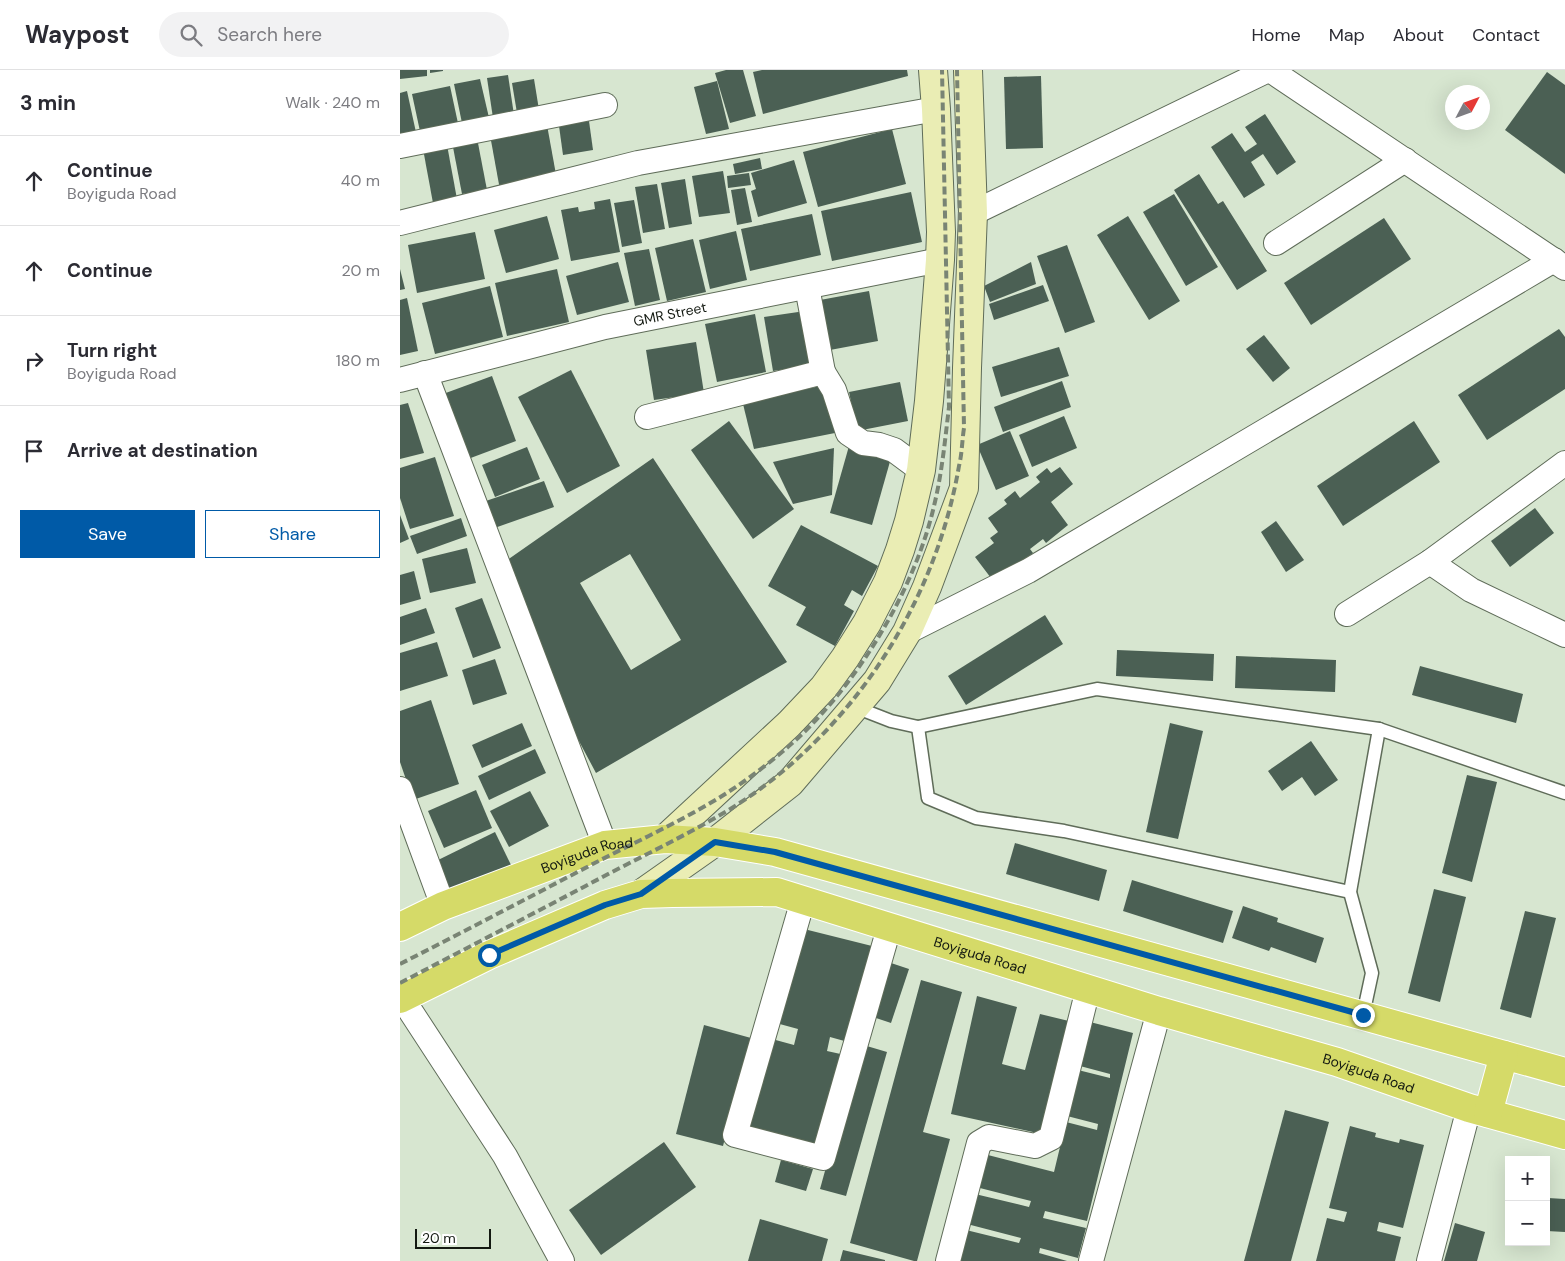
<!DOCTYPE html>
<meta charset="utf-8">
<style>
:root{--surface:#fff;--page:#f2f2f3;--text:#2b2b33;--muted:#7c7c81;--line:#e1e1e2;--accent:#005aa7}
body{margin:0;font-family:"DM Sans",sans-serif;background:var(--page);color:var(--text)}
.controls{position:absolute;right:15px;bottom:15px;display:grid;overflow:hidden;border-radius:0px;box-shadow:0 5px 20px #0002}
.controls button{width:45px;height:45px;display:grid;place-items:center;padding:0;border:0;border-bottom:1px solid var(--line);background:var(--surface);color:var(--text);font:25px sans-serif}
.compass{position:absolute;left:1045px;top:15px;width:45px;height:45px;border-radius:50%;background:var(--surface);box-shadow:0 5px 20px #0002;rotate:49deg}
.scale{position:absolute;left:15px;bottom:12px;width:76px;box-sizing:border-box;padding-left:5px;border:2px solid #131911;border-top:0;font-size:14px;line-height:18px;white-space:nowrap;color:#131911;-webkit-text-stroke:4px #fff;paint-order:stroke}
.stop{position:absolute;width:15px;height:15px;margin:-11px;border:4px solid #005aa7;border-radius:50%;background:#fff}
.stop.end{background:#005aa7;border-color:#fff;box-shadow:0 1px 5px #0008}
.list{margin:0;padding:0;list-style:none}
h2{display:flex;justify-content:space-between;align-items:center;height:65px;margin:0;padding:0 20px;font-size:21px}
h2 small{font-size:16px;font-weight:400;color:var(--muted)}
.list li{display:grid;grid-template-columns:32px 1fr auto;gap:15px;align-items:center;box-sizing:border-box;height:90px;padding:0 20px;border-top:1px solid var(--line)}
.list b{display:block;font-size:19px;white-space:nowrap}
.list p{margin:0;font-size:16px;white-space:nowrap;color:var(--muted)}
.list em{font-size:16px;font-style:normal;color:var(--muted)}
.actions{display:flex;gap:10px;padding:15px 20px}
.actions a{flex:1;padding:11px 0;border:1px solid var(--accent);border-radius:0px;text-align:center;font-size:18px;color:var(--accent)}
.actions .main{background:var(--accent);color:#fff}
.icon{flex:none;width:28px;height:28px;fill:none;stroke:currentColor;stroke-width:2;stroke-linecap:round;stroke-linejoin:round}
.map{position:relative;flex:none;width:1165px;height:1191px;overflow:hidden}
header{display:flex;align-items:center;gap:30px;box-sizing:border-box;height:70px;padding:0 25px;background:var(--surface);border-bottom:1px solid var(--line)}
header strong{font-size:24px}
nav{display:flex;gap:28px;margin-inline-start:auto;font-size:18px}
.search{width:350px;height:45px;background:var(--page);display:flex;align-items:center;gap:12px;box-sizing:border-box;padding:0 18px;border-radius:28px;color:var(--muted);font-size:19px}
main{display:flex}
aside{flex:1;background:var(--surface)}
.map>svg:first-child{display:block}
.building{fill:#4b6054;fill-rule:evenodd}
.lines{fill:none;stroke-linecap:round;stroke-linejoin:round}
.lane-casing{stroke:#5f6c59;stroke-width:15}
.street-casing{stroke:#5f6c59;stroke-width:26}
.secondary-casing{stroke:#5f6c59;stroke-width:30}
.primary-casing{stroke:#fff;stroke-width:30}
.lane{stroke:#fff;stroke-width:12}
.street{stroke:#fff;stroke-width:24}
.secondary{stroke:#eaedb4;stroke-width:28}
.primary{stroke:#d5da68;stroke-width:28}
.rail{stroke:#798474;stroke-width:4;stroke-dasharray:8 4;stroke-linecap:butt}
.route{stroke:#005aa7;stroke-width:6}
.labels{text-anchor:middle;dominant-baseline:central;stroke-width:5;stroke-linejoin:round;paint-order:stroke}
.street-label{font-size:14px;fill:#131911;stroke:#fff}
</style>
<header>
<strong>Waypost</strong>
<div class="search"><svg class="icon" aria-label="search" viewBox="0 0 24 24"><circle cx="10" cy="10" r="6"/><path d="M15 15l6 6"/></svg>Search here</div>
<nav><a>Home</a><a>Map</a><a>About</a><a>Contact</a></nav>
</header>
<main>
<aside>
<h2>3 min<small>Walk · 240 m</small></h2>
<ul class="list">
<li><svg class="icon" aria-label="ahead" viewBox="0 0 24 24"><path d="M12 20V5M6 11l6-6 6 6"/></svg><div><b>Continue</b><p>Boyiguda Road</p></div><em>40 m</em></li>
<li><svg class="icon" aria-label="ahead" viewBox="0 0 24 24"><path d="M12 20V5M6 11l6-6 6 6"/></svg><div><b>Continue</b></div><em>20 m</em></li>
<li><svg class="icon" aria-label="right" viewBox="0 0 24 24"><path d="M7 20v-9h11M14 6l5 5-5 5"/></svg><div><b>Turn right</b><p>Boyiguda Road</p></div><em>180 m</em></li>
<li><svg class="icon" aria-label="arrive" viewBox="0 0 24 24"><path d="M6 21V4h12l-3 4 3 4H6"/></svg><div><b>Arrive at destination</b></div></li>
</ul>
<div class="actions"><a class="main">Save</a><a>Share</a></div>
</aside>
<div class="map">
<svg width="1165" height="1191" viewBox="0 0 1165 1191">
<rect width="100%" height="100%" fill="#d7e6d0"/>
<!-- building -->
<g class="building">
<path d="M0,0H27V6L0,9Z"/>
<path d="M30,0H43V1L30,3Z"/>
<path d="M326,0H343L356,46L330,53L315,3Z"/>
<path d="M362,0H507L508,6L363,44L353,2Z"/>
<path d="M1147,2L1165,15V104L1105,60Z"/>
<path d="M108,5L114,45L93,48L87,8Z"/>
<path d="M641,6L643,78L606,79L604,7Z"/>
<path d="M80,9L90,52L63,58L54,14Z"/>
<path d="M134,9L140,46L118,49L112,13Z"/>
<path d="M317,11L329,59L306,64L294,17Z"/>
<path d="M50,16L59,58L21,66L12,24Z"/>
<path d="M7,21L17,67L0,71V23Z"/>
<path d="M865,44L896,92L877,105L863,84L851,92L865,115L844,128L811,77L832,63L845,82L857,74L845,57Z"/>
<path d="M189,51L193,80L163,85L159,56Z"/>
<path d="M147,55L157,110L100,120L90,65Z"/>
<path d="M492,59L506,114L418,137L403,82Z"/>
<path d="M77,68L87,120L62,124L52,72Z"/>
<path d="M47,75L57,129L33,133L23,79Z"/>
<path d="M360,88L362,99L335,104L333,94Z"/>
<path d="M394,90L407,133L358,147L351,121L356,119L351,103Z"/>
<path d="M323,101L330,143L299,147L292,106Z"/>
<path d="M349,103L351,115L328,118L327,106Z"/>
<path d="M799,104L818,134L823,131L867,201L837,220L774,120Z"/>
<path d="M285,109L292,154L269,158L261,113Z"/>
<path d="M257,114L265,159L243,163L235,117Z"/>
<path d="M345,118L352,152L337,155L331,120Z"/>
<path d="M511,122L522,172L432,191L421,141Z"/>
<path d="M774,124L818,197L786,216L743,142Z"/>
<path d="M210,129L220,182L171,191L161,140L178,137L179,142L195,139L194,132Z"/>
<path d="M234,130L242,173L222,177L214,133Z"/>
<path d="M412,144L421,185L350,201L341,159Z"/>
<path d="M147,146L159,189L106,203L94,160Z"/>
<path d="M728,146L780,231L749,250L697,165Z"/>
<path d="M984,148L1011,189L911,255L884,213Z"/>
<path d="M336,161L347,210L310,219L299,170Z"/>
<path d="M75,162L85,209L17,223L8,175Z"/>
<path d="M293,169L306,222L267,231L255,178Z"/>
<path d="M667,175L695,252L665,263L637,186Z"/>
<path d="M249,179L260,230L235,236L224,183Z"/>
<path d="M218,192L229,232L177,245L166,206Z"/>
<path d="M631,192L636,214L590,232L584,216Z"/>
<path d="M0,199L5,219L0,220Z"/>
<path d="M157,199L169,252L107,266L95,213Z"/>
<path d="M643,215L649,231L594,250L589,234Z"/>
<path d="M90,216L103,267L35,284L22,233Z"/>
<path d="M469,221L478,271L430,280L420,230Z"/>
<path d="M7,228L18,281L0,285V230Z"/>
<path d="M405,241L414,295L373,301L364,247Z"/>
<path d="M355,244L366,302L317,312L305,254Z"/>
<path d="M1159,259L1165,267V319L1087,370L1058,325Z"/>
<path d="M864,265L890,298L873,312L846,279Z"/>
<path d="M296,272L304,323L254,330L246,280Z"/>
<path d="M659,277L669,306L601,327L592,297Z"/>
<path d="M171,300L220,396L167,423L118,327Z"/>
<path d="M92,306L116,371L68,389L43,324Z"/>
<path d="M662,311L671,337L603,362L594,337Z"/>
<path d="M500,312L508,351L457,361L449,322Z"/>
<path d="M428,314L440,362L354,379L343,334Z"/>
<path d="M8,333L24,383L0,389V335Z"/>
<path d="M664,346L677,378L632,397L619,365Z"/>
<path d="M329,351L394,439L353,469L291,380Z"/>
<path d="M1014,351L1040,392L943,456L917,416Z"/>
<path d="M610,361L629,406L596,420L577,375Z"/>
<path d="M449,376L491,388L472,455L430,443Z"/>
<path d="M127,377L140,409L95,427L82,395Z"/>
<path d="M434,378L432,425L393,434L373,392Z"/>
<path d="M35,387L54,446L10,459L0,428V398Z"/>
<path d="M253,388L387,592L196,703L164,643L106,491ZM230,484L281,570L231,600L180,513Z"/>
<path d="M660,397L673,414L651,432L668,455L646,473L643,469L630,479L633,483L594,512L575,487L594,473L590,468L598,462L588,448L607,434L604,430L615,421L620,428L640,412L636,407L647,398L651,403Z"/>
<path d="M144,411L154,437L89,460L80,433Z"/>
<path d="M1135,438L1154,463L1110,497L1091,471Z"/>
<path d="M0,445L9,469L0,473Z"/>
<path d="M61,448L67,466L17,484L10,466Z"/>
<path d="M876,451L904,490L886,502L861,462Z"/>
<path d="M401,455L478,496L462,526L452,520L444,535L454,541L435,576L396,555L406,537L368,516Z"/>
<path d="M67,478L76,513L30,523L22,489Z"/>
<path d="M14,501L21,529L0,535V505Z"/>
<path d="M82,528L101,578L73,588L55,538Z"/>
<path d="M26,538L35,563L0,575V547Z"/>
<path d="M645,545L663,574L566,635L548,606Z"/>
<path d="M37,572L48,606L0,621V583Z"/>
<path d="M717,580L814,584L813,611L716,606Z"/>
<path d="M836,586L936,590L935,622L835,618Z"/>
<path d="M95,589L107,624L73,635L62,600Z"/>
<path d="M1020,596L1123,624L1116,653L1012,625Z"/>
<path d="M31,630L59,714L13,730L0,692V641Z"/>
<path d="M122,653L132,676L82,698L72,675Z"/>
<path d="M770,653L803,661L778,769L746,762Z"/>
<path d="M911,671L938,710L915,726L902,707L882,721L868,701Z"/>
<path d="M135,679L146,703L89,730L78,706Z"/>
<path d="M1067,705L1097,712L1072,812L1042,803Z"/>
<path d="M76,720L92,758L44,778L28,741Z"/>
<path d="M130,721L149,756L109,777L90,741Z"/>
<path d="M95,762L112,797L48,827L32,793Z"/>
<path d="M615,773L707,800L699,831L606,804Z"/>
<path d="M732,810L833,841L823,873L723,841Z"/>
<path d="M1034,819L1066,827L1040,932L1008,923Z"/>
<path d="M843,836L878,848L877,852L924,868L916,893L871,877L869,881L832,868Z"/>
<path d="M1125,841L1156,848L1131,948L1100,939Z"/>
<path d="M400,858L472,876L448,972L430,967L427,981L445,985L421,1080L349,1062L372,969L394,975L398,959L376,953Z"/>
<path d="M485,891L509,899L491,953L467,945Z"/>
<path d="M521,910L562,922L523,1062L550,1069L517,1191H514L450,1173Z"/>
<path d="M577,926L617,937L602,994L625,1000L640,944L673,952L642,1064L551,1044Z"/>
<path d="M690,952L733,963L687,1151L645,1141L643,1148L686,1158L678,1188L640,1178L639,1183L667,1191H558L566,1160L619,1173L621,1168L567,1154L575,1124L629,1137L631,1131L576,1117L584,1084L654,1102L666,1052L697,1060L698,1054L667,1046L678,1000L710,1008V1004L680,996Z"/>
<path d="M304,955L351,968L323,1076L276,1064Z"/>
<path d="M460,974L487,982L446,1126L420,1119Z"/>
<path d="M885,1040L929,1052L891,1191H844Z"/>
<path d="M950,1056L976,1063L975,1067L999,1073L1000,1069L1024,1075L1003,1158L979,1152L977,1161L1001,1167L995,1191H916L927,1148L944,1152L947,1142L929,1138Z"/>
<path d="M264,1072L296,1117L201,1185L169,1140Z"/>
<path d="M381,1090L413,1099L406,1121L375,1112Z"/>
<path d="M1148,1128L1165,1129V1162L1147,1161Z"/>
<path d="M360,1149L428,1169L422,1191H348Z"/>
<path d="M1055,1153L1085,1162L1077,1191H1044Z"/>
<path d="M443,1180L485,1190V1191H440Z"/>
</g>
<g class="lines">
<defs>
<g id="lane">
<path d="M455,637L491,651L518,657L697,619L979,659L1165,723"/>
<path d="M518,657L528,728L576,748L664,761L950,822"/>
<path d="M963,945L972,903L950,822L979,659"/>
</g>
<g id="street">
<path d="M870,0L1165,198"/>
<path d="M0,76L205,35"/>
<path d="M573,143L868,0"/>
<path d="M0,153L238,93L536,39"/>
<path d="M876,173L1005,90"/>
<path d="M423,302L434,320L448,363L463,373L479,375L494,380L521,400"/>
<path d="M25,303L205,775"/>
<path id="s1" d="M0,310L205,257L540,190"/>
<path d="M247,347L423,302L407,217"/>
<path d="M1030,492L1071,520L1165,565"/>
<path d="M947,544L1030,492L1165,393"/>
<path d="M507,562L628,501L1154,190"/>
<path d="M0,719L43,836"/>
<path d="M403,830L335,1065L423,1088L489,858"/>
<path d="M2,928L105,1086L162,1191"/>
<path d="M548,1191L579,1073L589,1067L635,1076L651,1068L688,919"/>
<path d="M691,1191L759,941"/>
<path d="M1029,1191L1069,1038"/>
</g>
<g id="secondary">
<path d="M265,769L389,654L424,617L445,588L467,553L488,512L500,480L509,451L521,400L529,331L540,190L541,162L536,39L533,0"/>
<path d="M241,824L315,772L390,713L477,611L507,562L527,517L564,418L567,298L573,143L568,0"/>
</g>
<g id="primary">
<path id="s2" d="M0,857L43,836L205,775L265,769L315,772L375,782L1165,1002"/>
<path id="s3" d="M0,929L89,885L205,835L241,824L272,823L377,822L759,941L937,992L1069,1038L1165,1065"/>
<path d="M1088,1043L1104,985"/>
</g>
</defs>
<!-- lane casing -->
<use href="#lane" class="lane-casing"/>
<!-- street casing -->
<use href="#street" class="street-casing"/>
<!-- secondary casing -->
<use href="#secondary" class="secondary-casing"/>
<!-- primary casing -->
<use href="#primary" class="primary-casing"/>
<!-- lane -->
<use href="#lane" class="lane"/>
<!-- street -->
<use href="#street" class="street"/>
<!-- secondary -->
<use href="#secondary" class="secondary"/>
<!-- primary -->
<use href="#primary" class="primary"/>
<!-- rail -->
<g class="rail">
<path d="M0,894C63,862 126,829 189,796C233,773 280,752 322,726C349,709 375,689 398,668C460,610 515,518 534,436C542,403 545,370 549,337L542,0"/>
<path d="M0,913C71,876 142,839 212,802C251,782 290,763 327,741C449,667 535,536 559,396C562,384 562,371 564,358L557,0"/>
</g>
</g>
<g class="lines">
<!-- route -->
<path class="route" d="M89,885L205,835L241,824L315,772L375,782L963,945"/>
</g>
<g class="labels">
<!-- street labels -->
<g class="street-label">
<text stroke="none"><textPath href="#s1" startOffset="278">GMR Street</textPath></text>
<text stroke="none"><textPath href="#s2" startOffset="201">Boyiguda Road</textPath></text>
<text stroke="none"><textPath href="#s3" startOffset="612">Boyiguda Road</textPath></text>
<text stroke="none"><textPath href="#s3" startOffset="1018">Boyiguda Road</textPath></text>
</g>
</g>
</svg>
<div class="controls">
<button>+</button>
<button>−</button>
</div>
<svg class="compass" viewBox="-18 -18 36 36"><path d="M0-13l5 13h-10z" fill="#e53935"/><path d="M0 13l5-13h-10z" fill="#7c7c81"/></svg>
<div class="scale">20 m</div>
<div class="stop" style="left:89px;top:885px"></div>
<div class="stop end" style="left:963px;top:945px"></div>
</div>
</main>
